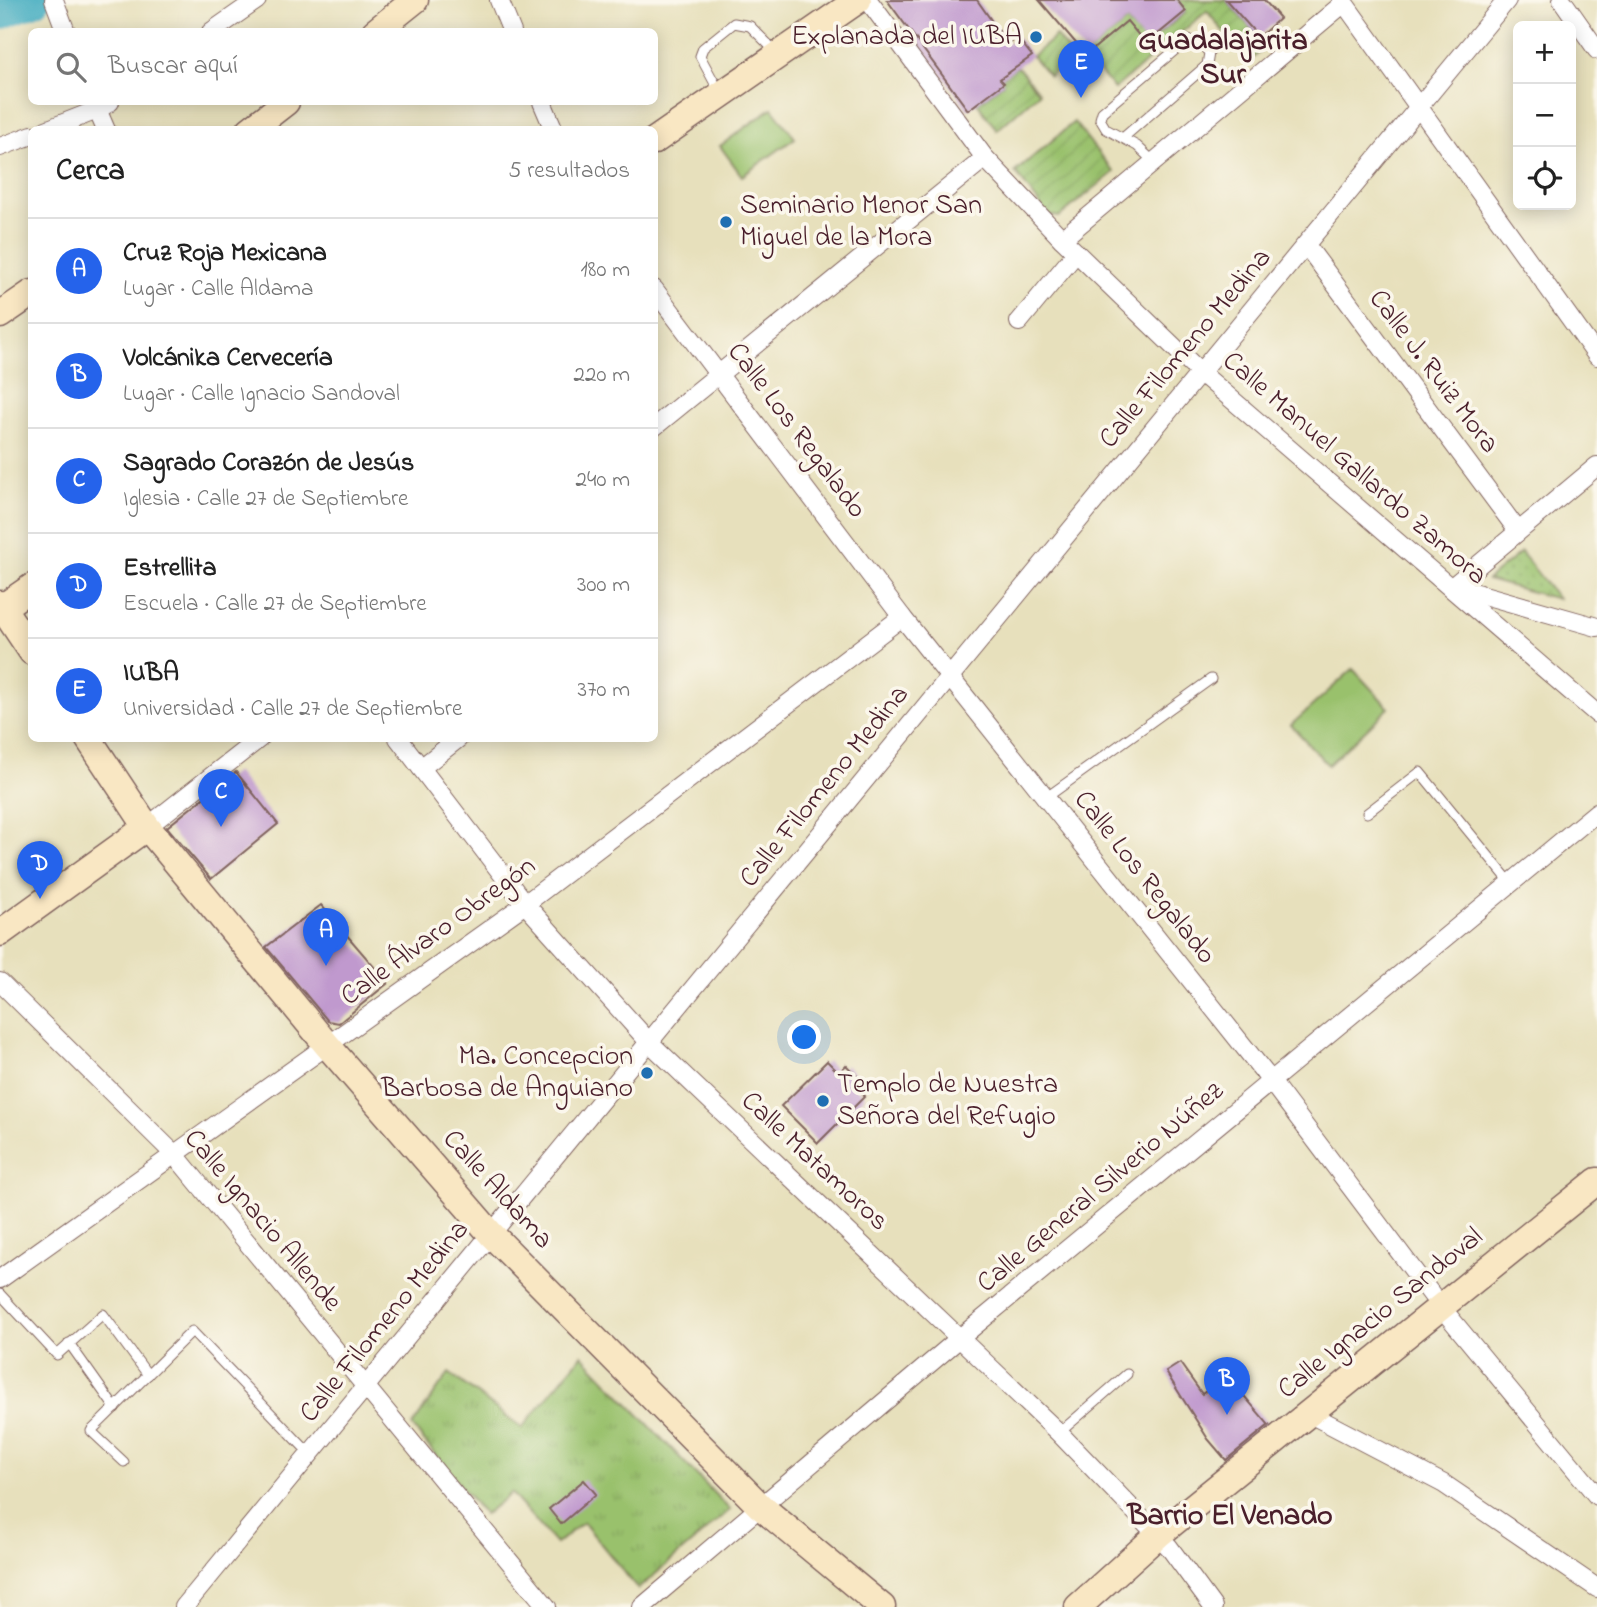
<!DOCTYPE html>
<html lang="es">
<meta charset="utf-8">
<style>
:root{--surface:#fff;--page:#f2f2f2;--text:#222;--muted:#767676;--line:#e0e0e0;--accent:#2563eb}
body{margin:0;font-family:"Indie Flower",sans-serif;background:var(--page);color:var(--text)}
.controls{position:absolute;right:21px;top:21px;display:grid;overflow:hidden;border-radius:10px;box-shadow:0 4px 18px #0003}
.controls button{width:63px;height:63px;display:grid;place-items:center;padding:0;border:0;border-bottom:2px solid var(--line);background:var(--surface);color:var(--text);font:35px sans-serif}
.you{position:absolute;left:805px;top:1038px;width:24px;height:24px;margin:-18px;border:5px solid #fff;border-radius:50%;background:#1a73e8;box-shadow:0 0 0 10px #1a73e833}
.badge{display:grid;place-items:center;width:46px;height:46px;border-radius:50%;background:var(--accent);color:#fff;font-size:23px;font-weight:700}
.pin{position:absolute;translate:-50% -58px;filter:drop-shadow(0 2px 4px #0008)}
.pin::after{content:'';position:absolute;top:37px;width:24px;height:21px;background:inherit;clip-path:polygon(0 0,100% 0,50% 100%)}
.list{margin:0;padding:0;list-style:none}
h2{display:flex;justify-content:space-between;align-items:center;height:91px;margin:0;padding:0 28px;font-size:30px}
h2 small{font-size:23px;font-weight:400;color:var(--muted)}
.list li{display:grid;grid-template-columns:46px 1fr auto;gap:21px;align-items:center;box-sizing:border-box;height:105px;padding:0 28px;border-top:2px solid var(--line)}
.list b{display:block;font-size:26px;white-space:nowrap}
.list p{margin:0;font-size:23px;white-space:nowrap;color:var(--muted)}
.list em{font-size:23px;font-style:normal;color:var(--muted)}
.icon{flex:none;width:38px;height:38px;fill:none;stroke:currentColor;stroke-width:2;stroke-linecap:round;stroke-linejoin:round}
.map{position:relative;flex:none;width:1597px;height:1607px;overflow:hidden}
.search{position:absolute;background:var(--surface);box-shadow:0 4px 18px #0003;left:28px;top:28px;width:630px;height:77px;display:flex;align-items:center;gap:18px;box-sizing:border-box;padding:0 24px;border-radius:10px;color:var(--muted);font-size:26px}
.panel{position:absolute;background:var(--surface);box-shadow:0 4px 18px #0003;left:28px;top:126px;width:630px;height:616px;border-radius:10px}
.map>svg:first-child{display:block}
.grass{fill:url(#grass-tufts);stroke:#72704c;stroke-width:2}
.park{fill:url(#park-dots);stroke:#72704c;stroke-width:2}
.garden{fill:url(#garden-furrows);stroke:#72704c;stroke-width:2}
.pitch{fill:#99c16c;stroke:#72704c;stroke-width:2}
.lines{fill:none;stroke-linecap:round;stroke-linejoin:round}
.river{stroke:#41abc0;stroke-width:32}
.building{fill:#c099ce}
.lane-casing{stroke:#81635e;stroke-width:11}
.street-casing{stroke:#81635e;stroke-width:20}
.secondary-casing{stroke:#81635e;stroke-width:29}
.lane{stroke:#fff;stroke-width:9}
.street{stroke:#fff;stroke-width:18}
.secondary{stroke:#f9e7c3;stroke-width:26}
.poi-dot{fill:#1f6fb2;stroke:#fbf7ec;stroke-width:2.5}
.labels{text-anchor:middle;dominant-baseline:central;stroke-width:7;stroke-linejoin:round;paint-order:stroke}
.poi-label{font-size:28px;fill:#4a1f2b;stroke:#fbf7ec;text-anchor:end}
.street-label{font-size:28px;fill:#4a1f2b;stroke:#fbf7ec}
.neighbourhood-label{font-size:30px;font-weight:bold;fill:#4a1f2b;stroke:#fbf7ec}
</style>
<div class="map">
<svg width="1597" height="1607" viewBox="0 0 1597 1607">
<defs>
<pattern id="grass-tufts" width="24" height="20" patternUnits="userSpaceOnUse" patternTransform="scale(1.75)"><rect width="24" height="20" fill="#99c16c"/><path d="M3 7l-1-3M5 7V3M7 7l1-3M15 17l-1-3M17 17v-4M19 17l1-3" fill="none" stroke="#85a55e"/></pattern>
<pattern id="park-dots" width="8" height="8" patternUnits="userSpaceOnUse" patternTransform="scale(1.75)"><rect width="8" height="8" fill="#99c16c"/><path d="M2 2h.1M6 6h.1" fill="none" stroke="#85a55e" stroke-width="1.8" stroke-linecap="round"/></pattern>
<pattern id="garden-furrows" width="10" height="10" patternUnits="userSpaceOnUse" patternTransform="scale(1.75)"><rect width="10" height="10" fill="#99c16c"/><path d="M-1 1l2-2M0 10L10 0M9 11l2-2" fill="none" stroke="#85a55e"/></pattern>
</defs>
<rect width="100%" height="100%" fill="#fbf7ec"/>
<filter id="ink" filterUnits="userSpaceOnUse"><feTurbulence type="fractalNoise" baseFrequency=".0143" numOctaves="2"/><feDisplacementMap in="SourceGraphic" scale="14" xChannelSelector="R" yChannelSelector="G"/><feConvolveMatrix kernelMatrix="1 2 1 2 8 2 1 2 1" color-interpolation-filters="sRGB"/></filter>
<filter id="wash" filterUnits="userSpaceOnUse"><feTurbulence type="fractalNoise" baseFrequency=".00686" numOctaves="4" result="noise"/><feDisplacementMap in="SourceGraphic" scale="28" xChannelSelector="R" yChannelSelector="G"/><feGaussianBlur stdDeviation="1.57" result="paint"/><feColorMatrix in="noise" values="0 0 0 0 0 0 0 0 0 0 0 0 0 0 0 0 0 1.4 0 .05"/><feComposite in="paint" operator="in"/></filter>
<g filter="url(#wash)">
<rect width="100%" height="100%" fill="#e7e0bc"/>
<!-- grass -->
<path class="grass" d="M582,1355L730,1510L638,1589L583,1522L556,1544L511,1493L484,1515L412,1426L449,1373L522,1428Z"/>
<!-- park -->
<path class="park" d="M1521,552L1558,599L1487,580Z"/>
<!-- garden -->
<g class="garden">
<path d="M1177,0H1226L1267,46L1248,62L1207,11L1114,89L1086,55L1127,21L1147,44L1186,12Z"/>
<path d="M1056,36L1073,57L1049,76L1032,56Z"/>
<path d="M1017,66L1039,93L997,130L977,103L1003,84L1000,79Z"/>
<path d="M1074,122L1114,172L1059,217L1048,215L1015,172Z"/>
</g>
<!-- pitch -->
<g class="pitch">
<path d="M772,108L795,138L742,176L720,146Z"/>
<path d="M1353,669L1389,708L1328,765L1291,725Z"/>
</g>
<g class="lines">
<!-- river -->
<path class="river" d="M0,14L35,0"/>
</g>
<g id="blocks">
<!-- building -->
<g class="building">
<path d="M887,0H977L1008,44L1017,37L1032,56L1000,79L1004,83L968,110Z"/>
<path d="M1039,0H1177L1186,11L1146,44L1127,21L1086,55Z"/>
<path d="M1226,0H1264L1280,18L1259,37Z"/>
<path d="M236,772L278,824L211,879L167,827Z"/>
<path d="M321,905L388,983L339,1023L328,1021L266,947Z"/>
<path d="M827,1061L839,1073L846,1065L860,1079L854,1086L865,1096L818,1143L781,1106Z"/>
<path d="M1180,1363L1202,1394L1214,1385L1227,1401L1240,1391L1269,1425L1226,1460L1208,1439L1166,1372Z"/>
<path d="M584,1480L596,1494L561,1524L549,1509Z"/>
</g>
</g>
</g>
<g filter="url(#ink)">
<use href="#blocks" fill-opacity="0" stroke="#81635e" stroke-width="2"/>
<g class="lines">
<defs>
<g id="lane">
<path d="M720,93L700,56L703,48L734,23L750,26L776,52"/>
<path d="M1124,137L1207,65L1209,53L1200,42L1187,40L1102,112L1100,119L1106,129L1137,146L1153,161"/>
<path d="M1047,797L1211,679"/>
<path d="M1367,813L1420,772L1510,882"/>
<path d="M0,1294L57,1355L103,1314L148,1375"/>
<path d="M69,1343L115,1408"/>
<path d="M1059,1433L1127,1374"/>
<path d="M124,1462L91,1431L192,1331L310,1454"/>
</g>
<g id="street">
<path d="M54,0L66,32"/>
<path d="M499,0L512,32"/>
<path d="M868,0L985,158L1062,239L1200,372L1597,714"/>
<path d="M1342,0L1597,356"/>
<path d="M1562,0L1597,50"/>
<path d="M211,32L257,0"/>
<path d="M94,102L106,130"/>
<path d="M542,102L554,130"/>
<path d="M46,130L97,110L110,102"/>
<path d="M0,147L32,135"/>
<path d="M1062,239L1344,3"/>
<path d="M1306,245L1518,531"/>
<path d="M654,289L902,617L1264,1072L1441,1307L1597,1496"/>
<path d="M1019,322L1076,253"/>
<path d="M654,427L985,158"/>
<path d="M1452,587L1597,466"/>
<path d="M1459,588L1597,627"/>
<path d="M398,738L525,904L649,1042L1059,1433L1169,1547L1213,1607"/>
<path d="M421,768L459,738"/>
<path d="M147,827L260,738"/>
<path d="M0,982L176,1156L547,1607"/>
<path d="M0,1279L525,904L902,617"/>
<path d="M1308,1413L1444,1484L1597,1588"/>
<path d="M184,1607L1507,0"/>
<path d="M642,1607L961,1337L1597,812"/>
</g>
<g id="secondary">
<path d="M375,32L415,0"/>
<path d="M250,130L286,102"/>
<path d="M654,141L858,0"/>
<path d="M0,315L32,293"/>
<path d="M0,604L32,652"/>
<path d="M0,609L32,587"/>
<path d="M88,738L147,827L327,1045L491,1234L760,1506L882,1607"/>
<path d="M0,933L147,827"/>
<path d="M1078,1607L1158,1535L1597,1181"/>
</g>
</defs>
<!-- lane casing -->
<use href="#lane" class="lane-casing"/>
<!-- street casing -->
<use href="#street" class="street-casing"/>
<!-- secondary casing -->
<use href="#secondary" class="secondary-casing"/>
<!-- lane -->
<use href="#lane" class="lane"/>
<!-- street -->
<use href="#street" class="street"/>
<!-- secondary -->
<use href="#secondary" class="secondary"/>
</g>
</g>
<!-- markers -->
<g class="poi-dot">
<circle cx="1036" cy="37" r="7"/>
<circle cx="726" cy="222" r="7"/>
<circle cx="647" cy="1073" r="7"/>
<circle cx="823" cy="1101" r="7"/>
</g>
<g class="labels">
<!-- poi labels -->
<g class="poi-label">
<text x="1022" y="37">Explanada del IUBA</text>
<text x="740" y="206" text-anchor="start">Seminario Menor San<tspan x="740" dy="32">Miguel de la Mora</tspan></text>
<text x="633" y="1057">Ma. Concepcion<tspan x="633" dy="32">Barbosa de Anguiano</tspan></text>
<text x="837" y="1085" text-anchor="start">Templo de Nuestra<tspan x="837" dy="32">Señora del Refugio</tspan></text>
</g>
<!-- street labels -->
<g class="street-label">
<text transform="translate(1186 349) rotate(-50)">Calle Filomeno Medina</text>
<text transform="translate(1433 372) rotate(53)">Calle J. Ruiz Mora</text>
<text transform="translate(796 431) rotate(53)">Calle Los Regalado</text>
<text transform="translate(1354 469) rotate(41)">Calle Manuel Gallardo Zamora</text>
<text transform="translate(825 787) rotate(-51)">Calle Filomeno Medina</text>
<text transform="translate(1144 878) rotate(52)">Calle Los Regalado</text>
<text transform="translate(439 932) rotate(-36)">Calle Álvaro Obregón</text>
<text transform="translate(814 1162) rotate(43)">Calle Matamoros</text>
<text transform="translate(1101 1188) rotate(-40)">Calle General Silverio Núñez</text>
<text transform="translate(497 1190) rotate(48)">Calle Aldama</text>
<text transform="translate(262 1221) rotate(50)">Calle Ignacio Allende</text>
<text transform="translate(1381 1314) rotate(-39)">Calle Ignacio Sandoval</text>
<text transform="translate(385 1322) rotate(-51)">Calle Filomeno Medina</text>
</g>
<!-- neighbourhood labels -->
<g class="neighbourhood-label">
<text x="1223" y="42">Guadalajarita<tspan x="1223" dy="34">Sur</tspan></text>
<text x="1230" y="1517">Barrio El Venado</text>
</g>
</g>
</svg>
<div class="controls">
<button>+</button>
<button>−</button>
<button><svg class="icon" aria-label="locate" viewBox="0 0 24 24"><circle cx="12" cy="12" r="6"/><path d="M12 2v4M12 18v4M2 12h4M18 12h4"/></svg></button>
</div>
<div class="you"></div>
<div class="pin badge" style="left:326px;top:966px">A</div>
<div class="pin badge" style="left:1227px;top:1415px">B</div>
<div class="pin badge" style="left:221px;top:827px">C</div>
<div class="pin badge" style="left:40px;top:899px">D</div>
<div class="pin badge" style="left:1081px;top:98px">E</div>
<div class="search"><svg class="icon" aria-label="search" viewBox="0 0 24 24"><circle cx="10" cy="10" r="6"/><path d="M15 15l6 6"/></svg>Buscar aquí</div>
<section class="panel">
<h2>Cerca<small>5 resultados</small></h2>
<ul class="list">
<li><span class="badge">A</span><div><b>Cruz Roja Mexicana</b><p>Lugar · Calle Aldama</p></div><em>180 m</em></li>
<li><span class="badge">B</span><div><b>Volcánika Cervecería</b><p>Lugar · Calle Ignacio Sandoval</p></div><em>220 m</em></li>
<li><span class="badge">C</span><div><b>Sagrado Corazón de Jesús</b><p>Iglesia · Calle 27 de Septiembre</p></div><em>240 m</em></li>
<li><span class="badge">D</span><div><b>Estrellita</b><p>Escuela · Calle 27 de Septiembre</p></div><em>300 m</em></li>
<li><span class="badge">E</span><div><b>IUBA</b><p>Universidad · Calle 27 de Septiembre</p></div><em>370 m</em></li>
</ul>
</section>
</div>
